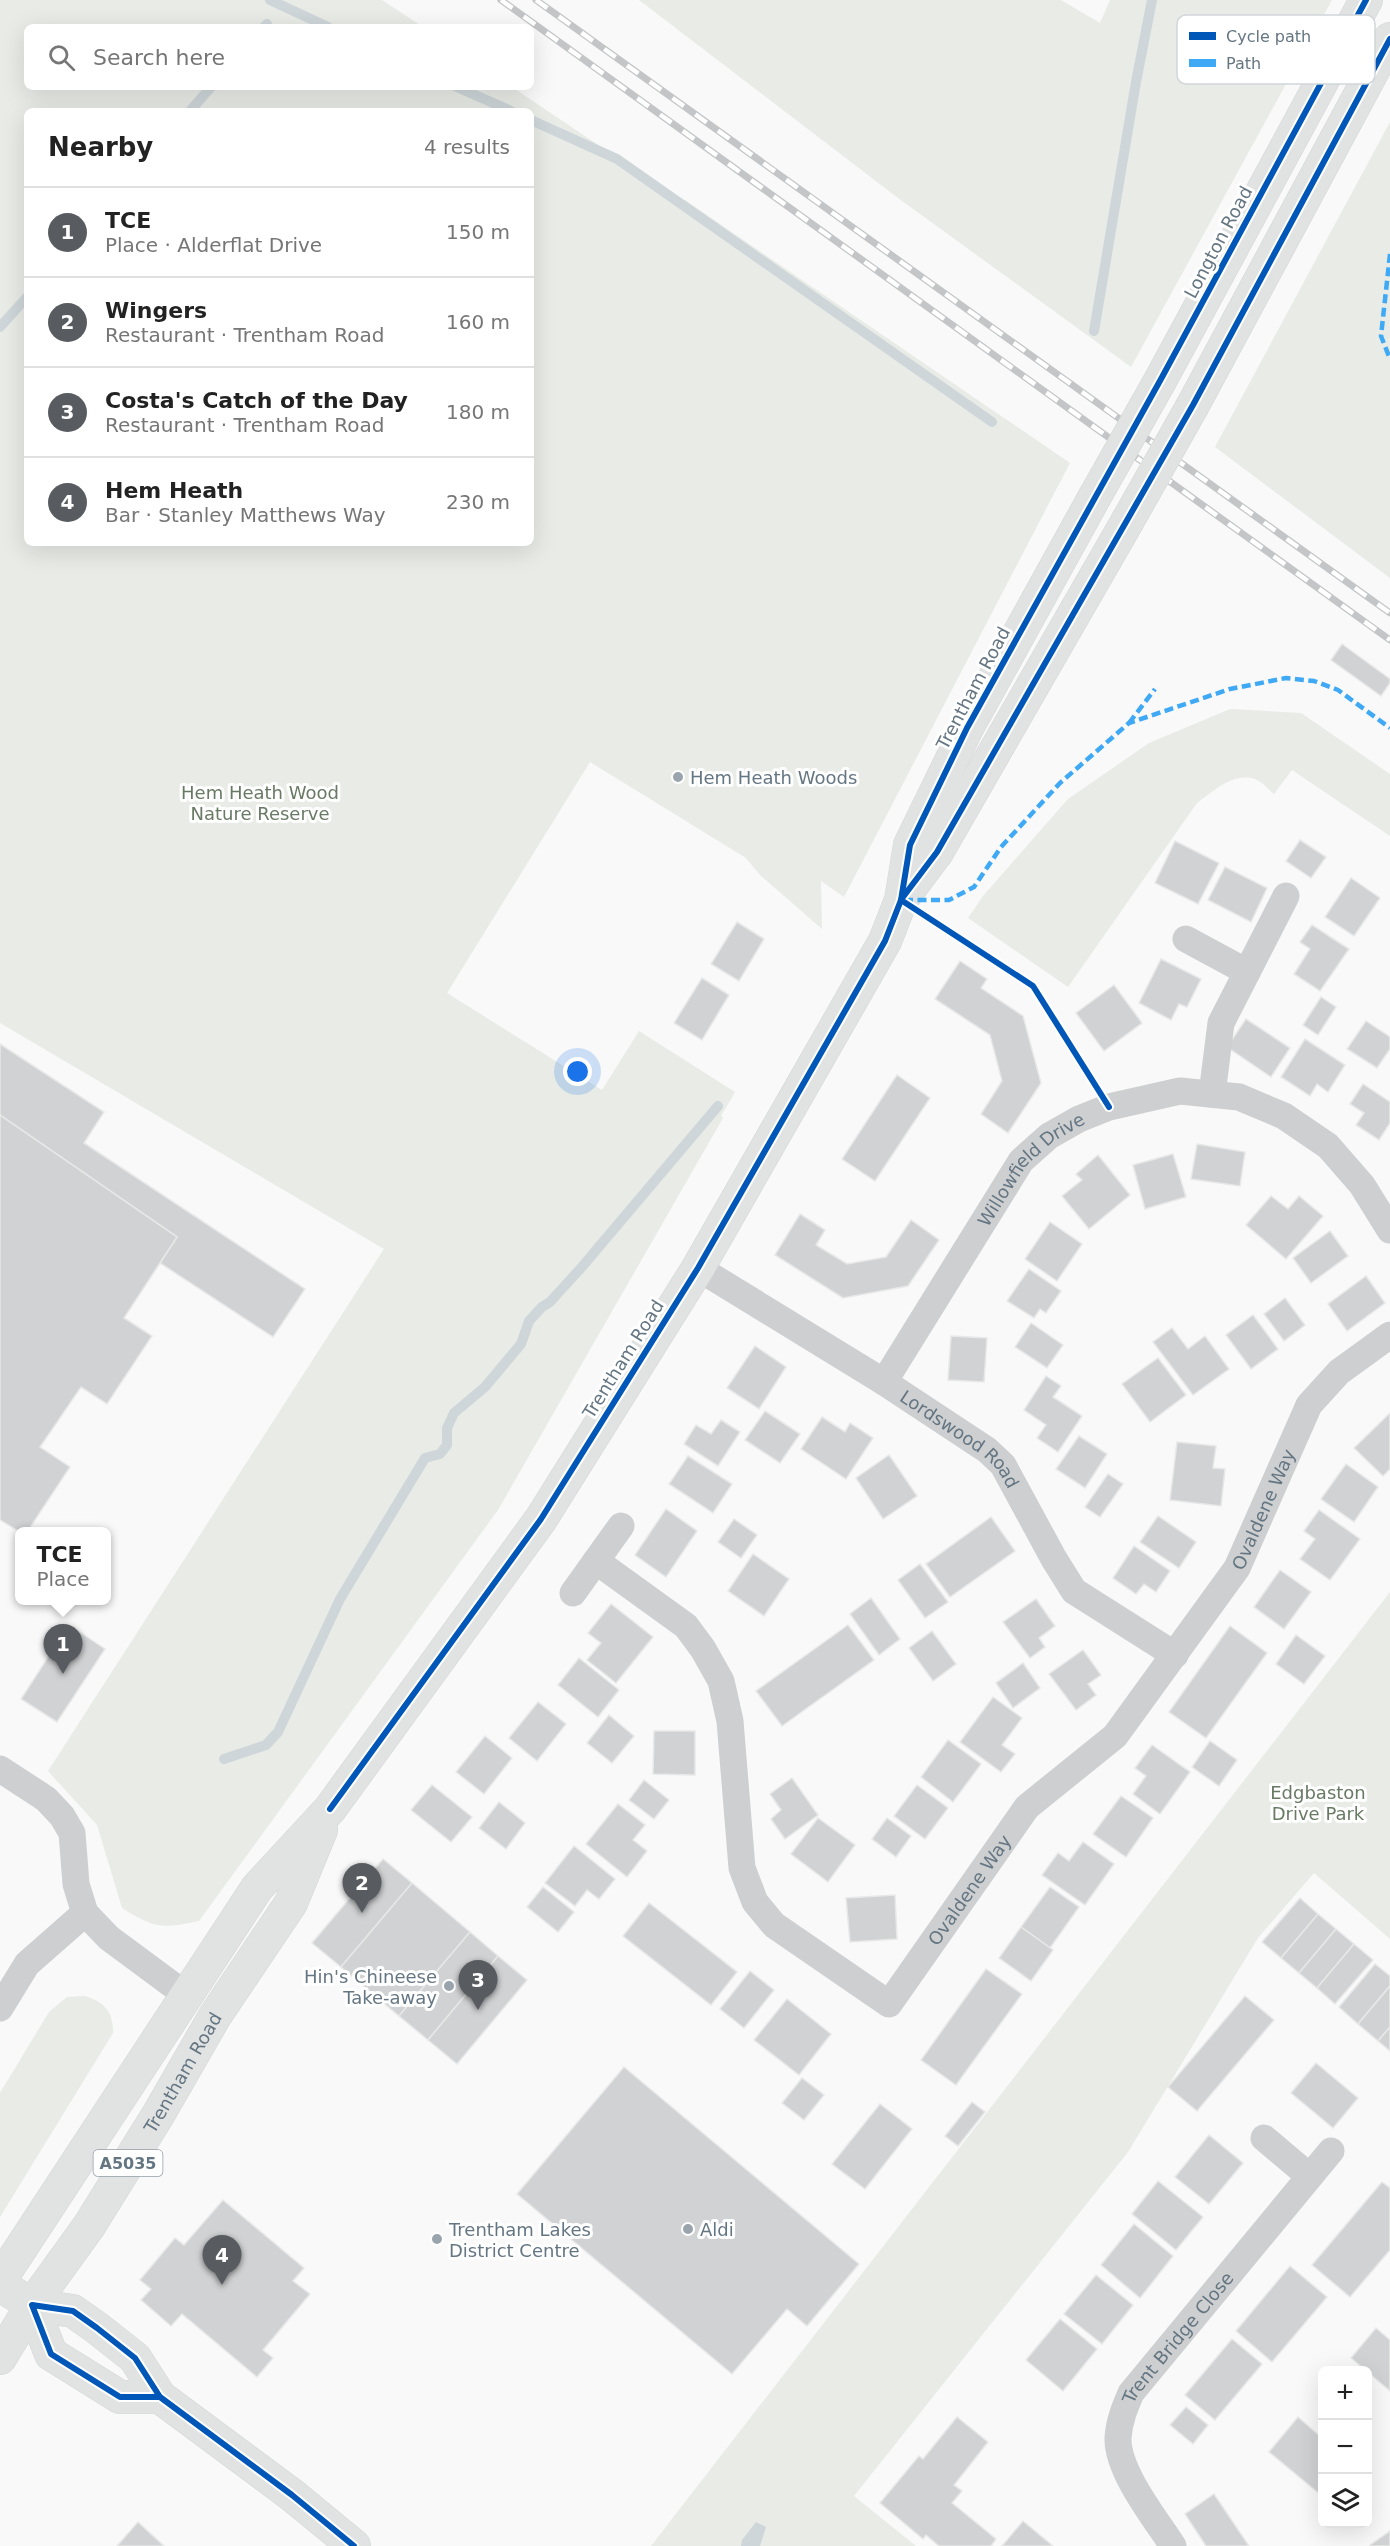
<!DOCTYPE html>
<meta charset="utf-8">
<style>
:root{--surface:#fff;--page:#f6f6f6;--text:#222;--muted:#767676;--line:#e0e0e0;--accent:#585c60}
body{margin:0;font-family:"DejaVu Sans",sans-serif;background:var(--page);color:var(--text)}
.controls{position:absolute;right:18px;bottom:18px;display:grid;overflow:hidden;border-radius:9px;box-shadow:0 6px 24px #0002}
.controls button{width:54px;height:54px;display:grid;place-items:center;padding:0;border:0;border-bottom:2px solid var(--line);background:var(--surface);color:var(--text);font:30px sans-serif}
.you{position:absolute;left:578px;top:1072px;width:21px;height:21px;margin:-15px;border:4px solid #fff;border-radius:50%;background:#1a73e8;box-shadow:0 0 0 9px #1a73e833}
.badge{display:grid;place-items:center;width:39px;height:39px;border-radius:50%;background:var(--accent);color:#fff;font-size:20px;font-weight:700}
.pin{position:absolute;translate:-50% -50px;filter:drop-shadow(0 2px 3px #0008)}
.pin::after{content:'';position:absolute;top:32px;width:21px;height:18px;background:inherit;clip-path:polygon(0 0,100% 0,50% 100%)}
.popup{position:absolute;left:15px;top:1527px;width:96px;height:78px;box-sizing:border-box;display:grid;place-content:center;border-radius:9px;background:var(--surface);filter:drop-shadow(0 2px 4px #0005);font-size:20px;white-space:nowrap;color:var(--muted)}
.popup b{font-size:22px;color:var(--text)}
.popup::after{content:'';position:absolute;left:50%;top:100%;margin-left:-12px;border:12px solid transparent;border-top-color:var(--surface)}
.list{margin:0;padding:0;list-style:none}
h2{display:flex;justify-content:space-between;align-items:center;height:78px;margin:0;padding:0 24px;font-size:26px}
h2 small{font-size:20px;font-weight:400;color:var(--muted)}
.list li{display:grid;grid-template-columns:39px 1fr auto;gap:18px;align-items:center;box-sizing:border-box;height:90px;padding:0 24px;border-top:2px solid var(--line)}
.list b{display:block;font-size:22px;white-space:nowrap}
.list p{margin:0;font-size:20px;white-space:nowrap;color:var(--muted)}
.list em{font-size:20px;font-style:normal;color:var(--muted)}
.icon{flex:none;width:33px;height:33px;fill:none;stroke:currentColor;stroke-width:2;stroke-linecap:round;stroke-linejoin:round}
.map{position:relative;flex:none;width:1390px;height:2546px;overflow:hidden}
.search{position:absolute;background:var(--surface);box-shadow:0 6px 24px #0002;left:24px;top:24px;width:510px;height:66px;display:flex;align-items:center;gap:15px;box-sizing:border-box;padding:0 21px;border-radius:9px;color:var(--muted);font-size:22px}
.panel{position:absolute;background:var(--surface);box-shadow:0 6px 24px #0002;left:24px;top:108px;width:510px;height:438px;border-radius:9px}
.map>svg:first-child{display:block}
.green{fill:#e8ebe6;fill-rule:evenodd}
.water{fill:#ced6d9}
.lines{fill:none;stroke-linecap:round;stroke-linejoin:round}
.stream{stroke:#ced6d9;stroke-width:10}
.building{fill:#d0d2d3;stroke:#e8e8e8;stroke-width:1.5}
.secondary-casing{stroke:#d5d6d7;stroke-width:34}
.primary-casing{stroke:#d5d6d7;stroke-width:34}
.minor{stroke:#cecfd0;stroke-width:27}
.secondary{stroke:#e1e2e2;stroke-width:33}
.primary{stroke:#e1e2e2;stroke-width:33}
.rail-casing{stroke:#c3c5c6;stroke-width:7}
.rail{stroke:#fff;stroke-width:4.5;stroke-dasharray:14;stroke-linecap:butt}
.primary-bridge-casing{stroke:#d5d6d7;stroke-width:34;stroke-linecap:butt}
.primary-bridge{stroke:#e1e2e2;stroke-width:33}
.quiet{stroke:#3fa9f5;stroke-width:4.5;stroke-dasharray:9 4.5;stroke-linecap:butt}
.cycleway-casing{stroke:#fff;stroke-width:10}
.cycleway{stroke:#0057b8;stroke-width:6}
.poi-dot{fill:#99a4ac;stroke:#fff;stroke-width:2}
.labels{text-anchor:middle;dominant-baseline:central;stroke-width:6;stroke-linejoin:round;paint-order:stroke}
.shield{fill:#fff;stroke:#939fa8;stroke-width:1.5}
.shield-label{font-size:16px;font-weight:bold;fill:#657683}
.street-label{font-size:18px;fill:#657683;stroke:#fff}
.poi-label{font-size:18px;fill:#657683;stroke:#fff;text-anchor:start}
.park-label{font-size:18px;fill:#687a64;stroke:#fff}
.key{fill:#fff;stroke:#d1d6da;stroke-width:1.5}
.key-label{font-size:16px;fill:#657683}
</style>
<div class="map">
<svg width="1390" height="2546" viewBox="0 0 1390 2546">
<rect width="100%" height="100%" fill="#f9f9f9"/>
<!-- green -->
<g class="green">
<path d="M0,0H382L423,27H27V87H512L683,202L685,200L1070,463L844,897L821,881L822,929L760,875L746,858L590,762L447,993L602,1090L639,1031L735,1092L721,1116L723,1118L498,1510L199,1921C162,1929 154,1928 122,1908L97,1825L48,1771L384,1249L0,1023ZM27,111H531V543H27Z"/>
<path d="M639,0H1061L1100,23L1110,0H1332L1131,367L898,198Z"/>
<path d="M1390,122V578L1215,447Z"/>
<path d="M1230,709L1301,713L1390,774V836L1292,770L1274,794C1269,790 1264,784 1259,781C1238,768 1213,791 1197,803L1068,987L968,918L983,896L1068,799L1149,743Z"/>
<path d="M1390,1592V1939L1314,1873L1258,1938L1128,2152L854,2496L916,2546H651Z"/>
<path d="M85,1996C104,2002 113,2011 113,2033L0,2217V2093L49,2012L67,1997Z"/>
</g>
<!-- water -->
<path class="water" d="M756,2522L766,2527L760,2546H741L742,2540Z"/>
<g class="lines">
<!-- stream -->
<g class="stream">
<path d="M270,0L328,27"/>
<path d="M264,27L267,24"/>
<path d="M457,87L511,111"/>
<path d="M190,111L211,87"/>
<path d="M531,120L617,159L992,422"/>
<path d="M0,327L27,297"/>
<path d="M1094,331L1136,82L1152,0"/>
<path d="M224,1759L266,1745L278,1732L340,1599L425,1458L440,1454L447,1445V1428L454,1413L485,1387L521,1344L529,1321L542,1307L550,1302L581,1268L718,1106"/>
</g>
</g>
<!-- building -->
<g class="building">
<path d="M1342,644L1390,679V683L1381,696L1331,660Z"/>
<path d="M1300,840L1326,857L1311,878L1286,861Z"/>
<path d="M1175,841L1219,863L1198,904L1155,883Z"/>
<path d="M1225,867L1267,888L1251,922L1208,900Z"/>
<path d="M1351,878L1380,898L1354,936L1325,917Z"/>
<path d="M737,922L764,939L739,981L711,964Z"/>
<path d="M1312,925L1349,949L1320,991L1294,974L1310,949L1300,942Z"/>
<path d="M1161,959L1201,979L1187,1007L1179,1004L1171,1020L1139,1003Z"/>
<path d="M960,961L987,979L981,988L1023,1016L1041,1083L1008,1133L981,1114L1002,1081L990,1035L935,999Z"/>
<path d="M702,978L729,995L702,1040L674,1023Z"/>
<path d="M1114,985L1142,1023L1104,1051L1076,1013Z"/>
<path d="M1321,997L1336,1007L1318,1035L1303,1025Z"/>
<path d="M1246,1019L1290,1048L1271,1077L1227,1047Z"/>
<path d="M1366,1021L1390,1037V1049L1377,1068L1347,1049Z"/>
<path d="M1305,1039L1345,1065L1328,1092L1317,1084L1310,1096L1281,1077Z"/>
<path d="M0,1044L104,1112L84,1143L305,1289L273,1337L160,1263L177,1237L0,1115Z"/>
<path d="M897,1075L930,1098L875,1181L842,1159Z"/>
<path d="M1363,1084L1390,1102V1123L1379,1140L1356,1125L1364,1113L1350,1104Z"/>
<path d="M0,1115L177,1237L124,1318L152,1336L107,1404L81,1387L40,1447L70,1467L27,1532H20L0,1520Z"/>
<path d="M1197,1144L1245,1152L1240,1186L1191,1179Z"/>
<path d="M1173,1154L1186,1197L1145,1209L1133,1165Z"/>
<path d="M1098,1155L1130,1195L1089,1229L1062,1196L1082,1180L1076,1174Z"/>
<path d="M1271,1196L1288,1209L1299,1196L1323,1216L1286,1259L1246,1225Z"/>
<path d="M800,1214L825,1230L816,1245L847,1264L886,1257L911,1220L939,1240L908,1286L843,1298L775,1255Z"/>
<path d="M1050,1222L1082,1244L1057,1281L1025,1259Z"/>
<path d="M1330,1231L1348,1256L1311,1283L1293,1258Z"/>
<path d="M1029,1269L1061,1291L1046,1313L1040,1309L1034,1318L1007,1301Z"/>
<path d="M1366,1276L1385,1303L1347,1331L1328,1304Z"/>
<path d="M1285,1298L1305,1325L1284,1341L1264,1314Z"/>
<path d="M1253,1315L1278,1349L1251,1369L1226,1335Z"/>
<path d="M1031,1323L1063,1345L1047,1368L1015,1347Z"/>
<path d="M1172,1328L1188,1349L1205,1336L1229,1369L1193,1395L1153,1342Z"/>
<path d="M951,1336L987,1338L984,1382L948,1380Z"/>
<path d="M755,1346L786,1367L759,1409L727,1388Z"/>
<path d="M1158,1358L1186,1395L1150,1422L1122,1384Z"/>
<path d="M1046,1376L1061,1386L1053,1397L1082,1416L1058,1452L1037,1438L1046,1425L1024,1410Z"/>
<path d="M765,1411L800,1434L780,1463L745,1440Z"/>
<path d="M1390,1413V1469L1383,1476L1354,1448Z"/>
<path d="M822,1417L845,1432L850,1423L873,1438L846,1479L801,1449Z"/>
<path d="M721,1420L740,1432L718,1466L684,1444L696,1425L711,1434Z"/>
<path d="M1079,1436L1107,1454L1085,1488L1056,1469Z"/>
<path d="M1177,1442L1216,1446L1213,1468L1225,1469L1221,1506L1170,1500Z"/>
<path d="M889,1455L917,1496L883,1519L856,1478Z"/>
<path d="M688,1456L732,1484L713,1513L669,1484Z"/>
<path d="M1346,1464L1378,1487L1354,1522L1321,1499Z"/>
<path d="M1108,1474L1123,1484L1100,1517L1085,1507Z"/>
<path d="M666,1509L697,1531L666,1577L635,1555Z"/>
<path d="M1319,1510L1360,1539L1330,1580L1300,1559L1315,1539L1304,1531Z"/>
<path d="M1158,1516L1196,1542L1179,1568L1140,1542Z"/>
<path d="M991,1517L1015,1551L950,1597L926,1564Z"/>
<path d="M734,1519L757,1535L741,1558L718,1542Z"/>
<path d="M1134,1546L1170,1571L1156,1592L1144,1584L1136,1594L1113,1578Z"/>
<path d="M753,1554L789,1579L764,1616L728,1591Z"/>
<path d="M920,1564L948,1602L925,1618L898,1580Z"/>
<path d="M1280,1570L1311,1592L1284,1629L1254,1607Z"/>
<path d="M871,1598L900,1639L879,1655L850,1614Z"/>
<path d="M1036,1599L1055,1626L1039,1638L1045,1647L1030,1658L1003,1622Z"/>
<path d="M611,1604L653,1637L616,1683L587,1660L601,1643L588,1633Z"/>
<path d="M69,1625L105,1649L57,1722L21,1699Z"/>
<path d="M848,1625L874,1660L782,1726L756,1691Z"/>
<path d="M1230,1626L1267,1653L1206,1738L1169,1712Z"/>
<path d="M932,1631L956,1664L933,1681L909,1648Z"/>
<path d="M1296,1635L1325,1656L1304,1684L1276,1664Z"/>
<path d="M1083,1650L1101,1675L1088,1684L1096,1695L1076,1710L1049,1674Z"/>
<path d="M579,1658L619,1690L598,1717L558,1685Z"/>
<path d="M1023,1663L1040,1688L1013,1708L996,1683Z"/>
<path d="M993,1697L1022,1718L1002,1745L1015,1754L1001,1772L960,1742Z"/>
<path d="M538,1702L566,1724L537,1761L509,1738Z"/>
<path d="M609,1715L634,1736L612,1763L587,1743Z"/>
<path d="M654,1731H695V1775L653,1774Z"/>
<path d="M485,1736L512,1758L484,1794L456,1772Z"/>
<path d="M948,1740L981,1764L953,1802L921,1777Z"/>
<path d="M1210,1741L1237,1760L1219,1786L1192,1767Z"/>
<path d="M1152,1745L1190,1772L1160,1814L1133,1794L1146,1776L1135,1768Z"/>
<path d="M792,1778L818,1815L785,1839L771,1819L781,1810L770,1794Z"/>
<path d="M644,1780L669,1800L654,1819L629,1800Z"/>
<path d="M432,1785L472,1817L451,1842L411,1810Z"/>
<path d="M917,1785L948,1808L925,1839L894,1816Z"/>
<path d="M1121,1796L1153,1818L1126,1857L1093,1834Z"/>
<path d="M499,1802L525,1823L506,1849L479,1828Z"/>
<path d="M618,1804L645,1825L633,1840L647,1851L627,1877L586,1844Z"/>
<path d="M818,1818L855,1845L828,1882L791,1854Z"/>
<path d="M887,1818L911,1836L896,1857L872,1839Z"/>
<path d="M1083,1842L1114,1864L1085,1905L1042,1875L1058,1853L1069,1861Z"/>
<path d="M574,1846L615,1879L599,1899L587,1890L575,1906L545,1883Z"/>
<path d="M383,1859L412,1883L341,1967L312,1943Z"/>
<path d="M412,1883L470,1932L399,2016L341,1967Z"/>
<path d="M543,1887L574,1912L558,1932L527,1907Z"/>
<path d="M1050,1887L1079,1907L1050,1948L1021,1927Z"/>
<path d="M895,1895L897,1939L850,1942L846,1898Z"/>
<path d="M1300,1898L1318,1914L1281,1958L1262,1942Z"/>
<path d="M649,1903L737,1972L711,2005L623,1936Z"/>
<path d="M1318,1914L1336,1929L1299,1973L1281,1958Z"/>
<path d="M1021,1927L1053,1950L1031,1981L999,1958Z"/>
<path d="M1336,1929L1354,1944L1317,1988L1299,1973Z"/>
<path d="M470,1932L498,1956L428,2040L399,2016Z"/>
<path d="M1354,1944L1373,1960L1335,2004L1317,1988Z"/>
<path d="M498,1956L527,1980L457,2064L428,2040Z"/>
<path d="M1375,1964L1390,1976V1986L1358,2024L1339,2007Z"/>
<path d="M986,1969L1022,1994L956,2085L921,2060Z"/>
<path d="M750,1971L774,1990L744,2028L720,2009Z"/>
<path d="M1390,1986V2027L1378,2041L1358,2024Z"/>
<path d="M1245,1996L1274,2020L1197,2111L1168,2087Z"/>
<path d="M787,1999L831,2034L799,2075L754,2040Z"/>
<path d="M1390,2027V2051L1378,2041Z"/>
<path d="M1316,2063L1358,2098L1333,2128L1291,2093Z"/>
<path d="M624,2067L859,2264L807,2326L787,2309L732,2374L517,2194Z"/>
<path d="M802,2078L824,2095L804,2120L782,2103Z"/>
<path d="M972,2102L985,2112L958,2146L945,2136Z"/>
<path d="M880,2104L912,2129L865,2189L832,2164Z"/>
<path d="M1209,2135L1243,2163L1209,2204L1175,2177Z"/>
<path d="M1158,2181L1203,2217L1176,2250L1132,2214Z"/>
<path d="M1382,2182L1390,2188V2250L1350,2297L1312,2265Z"/>
<path d="M223,2200L304,2268L293,2281L310,2294L263,2350L273,2358L257,2377L182,2314L171,2326L141,2300L151,2289L140,2280L175,2238L184,2245Z"/>
<path d="M1134,2224L1173,2256L1140,2298L1101,2265Z"/>
<path d="M1290,2266L1327,2297L1272,2362L1236,2331Z"/>
<path d="M1096,2275L1133,2305L1102,2344L1064,2314Z"/>
<path d="M1060,2319L1097,2349L1063,2391L1026,2360Z"/>
<path d="M1376,2328L1390,2340V2391L1351,2358Z"/>
<path d="M1232,2339L1262,2364L1215,2420L1185,2395Z"/>
<path d="M1186,2407L1208,2425L1193,2444L1170,2425Z"/>
<path d="M957,2417L988,2442L954,2485L962,2491L952,2503L996,2539L991,2546H939L926,2535L923,2539L880,2503L919,2456L923,2459Z"/>
<path d="M1298,2417L1322,2438V2496L1269,2452Z"/>
<path d="M1214,2494L1249,2546H1206L1185,2514Z"/>
<path d="M1023,2521L1053,2546H1002Z"/>
<path d="M138,2522L164,2546H117Z"/>
<path d="M1390,2531V2546H1371L1370,2545Z"/>
</g>
<g class="lines">
<defs>
<g id="secondary">
<path d="M0,2285L32,2305L73,2311L97,2328L135,2358L160,2397L292,2495L354,2546"/>
<path d="M32,2305L51,2354L120,2397H160"/>
</g>
<g id="primary">
<path d="M1161,379L1366,0"/>
<path d="M1193,405L1390,39"/>
<path d="M904,896L937,852L1127,522"/>
<path d="M0,2280L257,1888L330,1809L541,1519L698,1268L885,941L901,900L910,845L967,728L1094,498"/>
<path id="s5" d="M0,2358L32,2305L89,2226L158,2115L215,2016L291,1903L321,1830"/>
</g>
</defs>
<!-- secondary casing -->
<use href="#secondary" class="secondary-casing"/>
<!-- primary casing -->
<use href="#primary" class="primary-casing"/>
<!-- minor -->
<g class="minor">
<path d="M1186,939L1247,972"/>
<path d="M1212,1094L1221,1023L1286,896"/>
<path id="s1" d="M698,1268L884,1382L987,1450L1003,1465L1054,1559L1074,1591L1175,1655"/>
<path id="s2" d="M884,1382L1021,1161L1049,1136L1079,1119L1109,1107L1180,1091L1239,1097L1284,1116L1328,1146L1362,1185L1390,1230"/>
<path id="s3" d="M596,1561L686,1626L703,1649L721,1681L730,1721L742,1868L755,1902L774,1925L889,2004L1027,1807L1115,1736L1237,1568L1309,1405L1339,1372L1390,1335"/>
<path d="M573,1593L621,1526"/>
<path d="M0,1769L46,1799L62,1816L72,1833L76,1884L85,1913L109,1938L186,1995"/>
<path d="M0,2008L27,1964L85,1913"/>
<path d="M1264,2138L1309,2176"/>
<path id="s4" d="M1173,2546C1155,2518 1117,2471 1118,2438C1119,2421 1125,2407 1131,2393L1331,2151"/>
</g>
<!-- secondary -->
<use href="#secondary" class="secondary"/>
<!-- primary -->
<use href="#primary" class="primary"/>
<defs>
<g id="rail">
<path d="M501,0L1390,640"/>
<path d="M536,0L1390,613"/>
</g>
</defs>
<!-- rail casing -->
<use href="#rail" class="rail-casing"/>
<!-- rail -->
<use href="#rail" class="rail"/>
<defs>
<g id="primary-bridge">
<path d="M1094,498L1161,379"/>
<path d="M1127,522L1193,405"/>
</g>
</defs>
<!-- primary-bridge casing -->
<use href="#primary-bridge" class="primary-bridge-casing"/>
<!-- primary-bridge -->
<use href="#primary-bridge" class="primary-bridge"/>
<!-- quiet -->
<g class="quiet">
<path d="M1390,254L1381,336L1390,359"/>
<path d="M1129,723L1155,689"/>
<path d="M904,900H949L974,887L1001,847L1060,783L1129,723L1230,689L1286,678L1314,681L1338,690L1390,728"/>
</g>
<defs>
<g id="cycleway">
<path d="M903,897L937,852L1193,405L1390,39"/>
<path d="M901,900L1033,986L1109,1107"/>
<path d="M330,1809L541,1519L698,1268L885,941L901,900L910,845L967,728L1161,379L1366,0"/>
<path d="M160,2397H120L51,2354L32,2305L73,2311L97,2328L135,2358L160,2397L292,2495L354,2546"/>
</g>
</defs>
<!-- cycleway casing -->
<use href="#cycleway" class="cycleway-casing"/>
<!-- cycleway -->
<use href="#cycleway" class="cycleway"/>
</g>
<!-- markers -->
<g class="poi-dot">
<circle cx="678" cy="777" r="6"/>
<circle cx="449" cy="1986" r="6"/>
<circle cx="688" cy="2229" r="6"/>
<circle cx="437" cy="2239" r="6"/>
</g>
<g class="labels">
<!-- shield labels -->
<rect class="shield" x="93.5" y="2150" width="69" height="26" rx="4.5"/>
<g class="shield-label">
<text x="128" y="2163">A5035</text>
</g>
<!-- street labels -->
<g class="street-label">
<text transform="translate(1218 242) rotate(-62)">Longton Road</text>
<text transform="translate(973 688) rotate(-62)">Trentham Road</text>
<text stroke="none"><textPath href="#s2" startOffset="261">Willowfield Drive</textPath></text>
<text transform="translate(623 1359) rotate(-58)">Trentham Road</text>
<text stroke="none"><textPath href="#s1" startOffset="314">Lordswood Road</textPath></text>
<text stroke="none"><textPath href="#s3" startOffset="1196">Ovaldene Way</textPath></text>
<text stroke="none"><textPath href="#s3" startOffset="710">Ovaldene Way</textPath></text>
<text stroke="none"><textPath href="#s5" startOffset="339">Trentham Road</textPath></text>
<text stroke="none"><textPath href="#s4" startOffset="242">Trent Bridge Close</textPath></text>
</g>
<!-- poi labels -->
<g class="poi-label">
<text x="690" y="777">Hem Heath Woods</text>
<text x="437" y="1976" text-anchor="end">Hin's Chineese<tspan x="437" dy="21">Take-away</tspan></text>
<text x="449" y="2229">Trentham Lakes<tspan x="449" dy="21">District Centre</tspan></text>
<text x="700" y="2229">Aldi</text>
</g>
<!-- park labels -->
<g class="park-label">
<text x="260" y="792">Hem Heath Wood<tspan x="260" dy="21">Nature Reserve</tspan></text>
<text x="1318" y="1792">Edgbaston<tspan x="1318" dy="21">Drive Park</tspan></text>
</g>
</g>
<!-- legend -->
<rect x="1177" y="15" width="198" height="69" rx="9" class="key"/>
<rect x="1189" y="32" width="27" height="8" fill="#0057b8"/>
<rect x="1189" y="59" width="27" height="8" fill="#3fa9f5"/>
<g class="key-label">
<text x="1226" y="42">Cycle path</text>
<text x="1226" y="69">Path</text>
</g>
</svg>
<div class="controls">
<button>+</button>
<button>−</button>
<button><svg class="icon" aria-label="layers" viewBox="0 0 24 24"><path d="M12 4l9 5-9 5-9-5zM3 14l9 5 9-5"/></svg></button>
</div>
<div class="you"></div>
<div class="pin badge" style="left:63px;top:1674px">1</div>
<div class="popup"><b>TCE</b>Place</div>
<div class="pin badge" style="left:362px;top:1913px">2</div>
<div class="pin badge" style="left:478px;top:2010px">3</div>
<div class="pin badge" style="left:222px;top:2285px">4</div>
<div class="search"><svg class="icon" aria-label="search" viewBox="0 0 24 24"><circle cx="10" cy="10" r="6"/><path d="M15 15l6 6"/></svg>Search here</div>
<section class="panel">
<h2>Nearby<small>4 results</small></h2>
<ul class="list">
<li><span class="badge">1</span><div><b>TCE</b><p>Place · Alderflat Drive</p></div><em>150 m</em></li>
<li><span class="badge">2</span><div><b>Wingers</b><p>Restaurant · Trentham Road</p></div><em>160 m</em></li>
<li><span class="badge">3</span><div><b>Costa's Catch of the Day</b><p>Restaurant · Trentham Road</p></div><em>180 m</em></li>
<li><span class="badge">4</span><div><b>Hem Heath</b><p>Bar · Stanley Matthews Way</p></div><em>230 m</em></li>
</ul>
</section>
</div>
